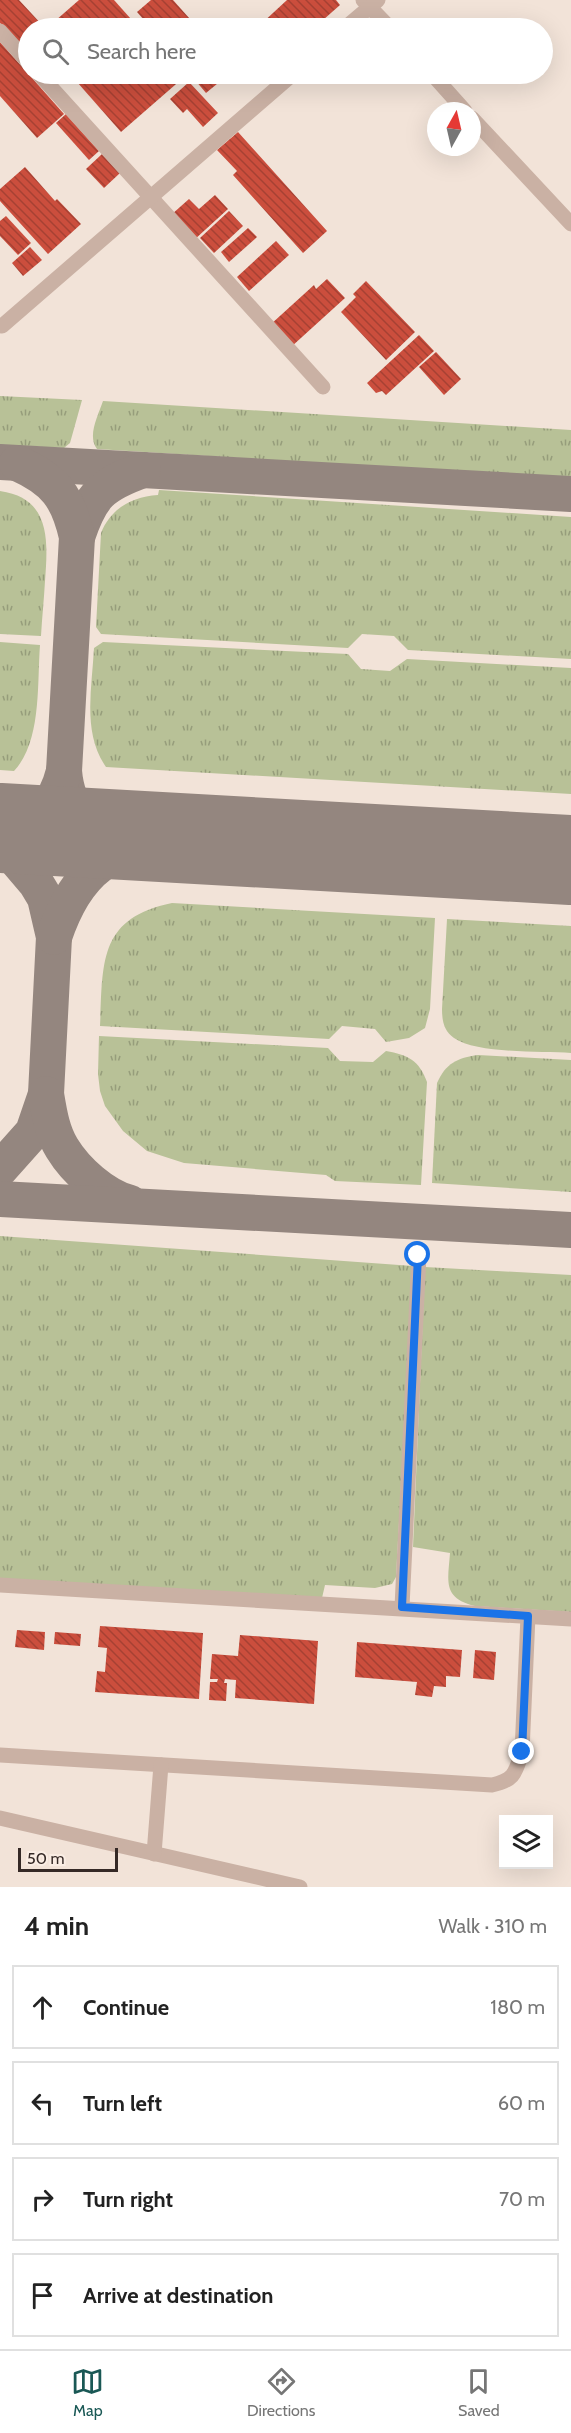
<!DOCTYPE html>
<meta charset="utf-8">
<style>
:root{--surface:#fff;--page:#f6f6f6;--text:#222;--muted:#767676;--line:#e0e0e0;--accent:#1a5855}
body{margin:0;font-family:Cabin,sans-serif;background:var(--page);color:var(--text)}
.controls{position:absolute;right:18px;bottom:18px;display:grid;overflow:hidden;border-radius:0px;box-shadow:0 6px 24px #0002}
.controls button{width:54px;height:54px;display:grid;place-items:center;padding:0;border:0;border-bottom:2px solid var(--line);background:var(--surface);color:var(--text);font:30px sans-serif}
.compass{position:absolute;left:427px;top:102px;width:54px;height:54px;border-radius:50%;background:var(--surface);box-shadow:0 6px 24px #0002;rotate:8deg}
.scale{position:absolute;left:18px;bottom:15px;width:100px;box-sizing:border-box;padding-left:6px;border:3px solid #352926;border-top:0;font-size:16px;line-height:21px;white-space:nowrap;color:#352926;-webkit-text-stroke:4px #faede4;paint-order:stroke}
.stop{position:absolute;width:18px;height:18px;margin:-14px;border:4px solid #1a73e8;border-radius:50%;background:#fff}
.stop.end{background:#1a73e8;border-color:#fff;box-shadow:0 2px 6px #0008}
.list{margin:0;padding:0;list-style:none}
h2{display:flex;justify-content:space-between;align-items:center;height:78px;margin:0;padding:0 24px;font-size:26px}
h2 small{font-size:20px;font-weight:400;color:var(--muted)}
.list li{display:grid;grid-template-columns:39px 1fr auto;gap:18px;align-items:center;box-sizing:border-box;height:84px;margin:0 12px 12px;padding:0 12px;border:2px solid var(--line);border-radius:0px}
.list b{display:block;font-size:22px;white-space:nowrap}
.list em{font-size:20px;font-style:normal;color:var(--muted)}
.icon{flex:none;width:33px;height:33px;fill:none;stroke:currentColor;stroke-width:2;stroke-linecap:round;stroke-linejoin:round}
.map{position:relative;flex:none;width:571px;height:1887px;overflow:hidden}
.search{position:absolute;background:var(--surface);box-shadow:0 6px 24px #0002;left:18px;right:18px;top:18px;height:66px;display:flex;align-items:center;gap:15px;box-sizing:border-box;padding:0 21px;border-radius:33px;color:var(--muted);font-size:22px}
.sheet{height:462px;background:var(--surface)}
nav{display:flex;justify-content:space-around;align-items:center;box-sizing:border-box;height:84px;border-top:2px solid var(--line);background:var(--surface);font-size:16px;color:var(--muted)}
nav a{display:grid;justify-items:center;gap:3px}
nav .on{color:var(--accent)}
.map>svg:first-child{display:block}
.grass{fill:url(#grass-tufts)}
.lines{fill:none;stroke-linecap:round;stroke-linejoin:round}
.taxiway{stroke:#94867f;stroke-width:36}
.runway{stroke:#94867f;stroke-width:90}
.building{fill:url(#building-back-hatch)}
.minor{stroke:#cab1a4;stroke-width:15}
.route{stroke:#1a73e8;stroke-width:8}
</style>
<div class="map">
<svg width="571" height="1887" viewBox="0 0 571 1887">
<defs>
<pattern id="grass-tufts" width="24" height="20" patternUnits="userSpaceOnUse" patternTransform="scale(1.5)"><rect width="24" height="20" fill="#b8c197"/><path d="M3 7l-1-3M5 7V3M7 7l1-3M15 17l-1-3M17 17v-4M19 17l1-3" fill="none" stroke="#969d7b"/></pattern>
<pattern id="building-back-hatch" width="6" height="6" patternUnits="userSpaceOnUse" patternTransform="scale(1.5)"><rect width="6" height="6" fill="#cb4e3d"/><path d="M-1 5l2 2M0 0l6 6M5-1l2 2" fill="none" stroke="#a64133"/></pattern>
</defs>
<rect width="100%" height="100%" fill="#f2e3d8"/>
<!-- grass -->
<g class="grass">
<path d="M0,396L82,400L70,443L64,448L0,445Z"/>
<path d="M103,401L571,430V479L97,449C87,436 98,416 103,401Z"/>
<path d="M159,490L571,517V659L408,650L394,636L362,634L348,648L101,634L96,627L101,533C111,508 132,497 158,495Z"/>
<path d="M0,491C51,498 48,541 45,581C44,599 42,618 41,636L0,634Z"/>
<path d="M0,642L40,645C37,684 42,741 14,771L0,770Z"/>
<path d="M103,642L348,654L361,669L390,671L407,659L571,668V794L106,767C82,733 92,688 94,648Z"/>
<path d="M172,903L435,918L430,1009L425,1028L409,1038L386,1042L375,1029L342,1026L329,1039L100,1026C103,963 98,918 172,903Z"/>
<path d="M447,919L571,926V1053C542,1051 477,1054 454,1038C444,1031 442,1021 442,1009Z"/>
<path d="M99,1036L328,1048L340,1061L373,1062L386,1051C408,1055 419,1060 427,1082L421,1185L335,1181L326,1175L184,1163L147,1151L123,1131L105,1106L100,1091L98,1074Z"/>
<path d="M478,1055L571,1060V1192L432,1183L437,1083C446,1063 457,1058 478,1055Z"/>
<path d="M0,1236L413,1266L396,1577L392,1584L375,1588L325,1585L322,1598L0,1581Z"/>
<path d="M425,1267L571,1275V1612L475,1606C442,1598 448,1581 450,1553L413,1547Z"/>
</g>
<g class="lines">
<!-- taxiway -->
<g class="taxiway">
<path d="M0,462L571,494"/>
<path d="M77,537C91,495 101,485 143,470"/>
<path d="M64,771C68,819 93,829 136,835"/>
<path d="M0,827C37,824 55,807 64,771L77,537C68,497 55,480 17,463"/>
<path d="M0,846L13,856L36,883L45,898L54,937L46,1094L33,1132L0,1169"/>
<path d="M54,937C77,868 111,847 180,838"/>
<path d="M46,1094C49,1112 52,1132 62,1148C76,1171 104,1196 130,1203"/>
<path d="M0,1199L571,1230"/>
</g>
<!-- runway -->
<path class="runway" d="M0,828L571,860"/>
</g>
<!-- building -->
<g class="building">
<path d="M0,0H19L44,27L28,28V41L22,46L0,23Z"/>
<path d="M79,0H114L139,28H47Z"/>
<path d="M151,0H173L198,28H151L137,12Z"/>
<path d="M287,0H336L340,5L314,28H263L260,25Z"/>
<path d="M0,42L64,114L37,138L0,96Z"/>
<path d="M70,74H179L183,78L121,132Z"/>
<path d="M190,74H229L206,93Z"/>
<path d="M189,82L218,113L203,127L187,109L183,113L170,99Z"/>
<path d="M66,114L99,151L89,160L56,123Z"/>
<path d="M238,132L327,231L303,253L233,175L237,171L217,150Z"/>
<path d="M102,154L120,173L104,188L86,169Z"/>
<path d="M25,167L55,201L57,199L81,224L48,254L0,201V189Z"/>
<path d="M215,195L228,209L194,240L171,215L189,199L199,209Z"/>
<path d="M229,211L243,226L214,253L200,238Z"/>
<path d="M6,216L31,243L18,255L0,236V221Z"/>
<path d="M248,228L257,237L229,262L221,252Z"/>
<path d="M276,241L289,255L249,291L237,277Z"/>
<path d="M30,247L42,260L23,276L12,263Z"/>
<path d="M327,279L345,298L291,347L270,325L314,285L316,289Z"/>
<path d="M366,281L415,332L386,360L341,312L356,297L353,294Z"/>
<path d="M419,335L434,351L386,395L382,391L376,393L367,383Z"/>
<path d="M436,352L461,379L444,395L419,367Z"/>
<path d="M100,1626L203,1633L199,1699L95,1692L97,1671L105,1672L107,1648L98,1647Z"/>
<path d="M17,1630L45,1632L44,1650L15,1647Z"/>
<path d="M55,1632L81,1634L80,1646L54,1644Z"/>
<path d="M240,1635L318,1641L314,1704L235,1698L236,1680L225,1679L224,1683H227L226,1701L209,1700L210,1682H217L218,1679H210L212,1654L238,1656Z"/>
<path d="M357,1642L462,1650L460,1677L446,1676V1687L434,1686L432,1697L415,1695L417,1682L355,1677Z"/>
<path d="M475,1650L496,1652L494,1680L473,1678Z"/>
</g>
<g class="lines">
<!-- minor -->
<g class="minor">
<path d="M363,0L390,28"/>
<path d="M345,28L378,0"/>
<path d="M0,31L28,62"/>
<path d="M39,74L323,387"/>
<path d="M432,74L465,111"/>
<path d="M472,118L571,224"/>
<path d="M2,326L293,74"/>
<path d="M0,1585L571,1619"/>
<path d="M402,1607L419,1255"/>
<path d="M0,1755L492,1785C515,1780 515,1773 522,1752L528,1616"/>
<path d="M0,1818L300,1887"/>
<path d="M154,1854L161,1765"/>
</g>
</g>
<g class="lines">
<!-- route -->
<path class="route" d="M418,1255L402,1607L528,1616L522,1752"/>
</g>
</svg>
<div class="controls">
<button><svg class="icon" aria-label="layers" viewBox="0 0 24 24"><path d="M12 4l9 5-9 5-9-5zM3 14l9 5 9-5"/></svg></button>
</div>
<svg class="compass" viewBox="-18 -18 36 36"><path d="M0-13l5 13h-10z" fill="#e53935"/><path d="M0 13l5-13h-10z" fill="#767676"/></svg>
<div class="scale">50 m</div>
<div class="stop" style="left:418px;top:1255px"></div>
<div class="stop end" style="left:522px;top:1752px"></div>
<div class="search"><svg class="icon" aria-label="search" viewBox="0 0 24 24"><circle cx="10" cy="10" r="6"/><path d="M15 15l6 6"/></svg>Search here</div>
</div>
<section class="sheet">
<h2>4 min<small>Walk · 310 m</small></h2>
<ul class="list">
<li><svg class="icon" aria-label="ahead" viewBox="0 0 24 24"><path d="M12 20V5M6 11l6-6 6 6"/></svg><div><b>Continue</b></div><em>180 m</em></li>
<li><svg class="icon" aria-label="left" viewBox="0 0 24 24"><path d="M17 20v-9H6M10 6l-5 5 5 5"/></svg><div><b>Turn left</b></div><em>60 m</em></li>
<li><svg class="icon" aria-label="right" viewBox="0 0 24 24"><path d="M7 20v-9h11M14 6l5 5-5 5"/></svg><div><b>Turn right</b></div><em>70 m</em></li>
<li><svg class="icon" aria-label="arrive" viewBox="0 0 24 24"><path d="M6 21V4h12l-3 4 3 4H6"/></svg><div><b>Arrive at destination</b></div></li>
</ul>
</section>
<nav>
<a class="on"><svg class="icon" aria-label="map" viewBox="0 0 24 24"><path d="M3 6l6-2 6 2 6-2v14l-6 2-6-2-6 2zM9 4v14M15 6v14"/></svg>Map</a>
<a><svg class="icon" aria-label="directions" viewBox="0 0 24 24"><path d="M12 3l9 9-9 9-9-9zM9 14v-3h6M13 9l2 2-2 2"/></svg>Directions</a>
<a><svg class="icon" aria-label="saved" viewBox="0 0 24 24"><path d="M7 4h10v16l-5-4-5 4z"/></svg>Saved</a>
</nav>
